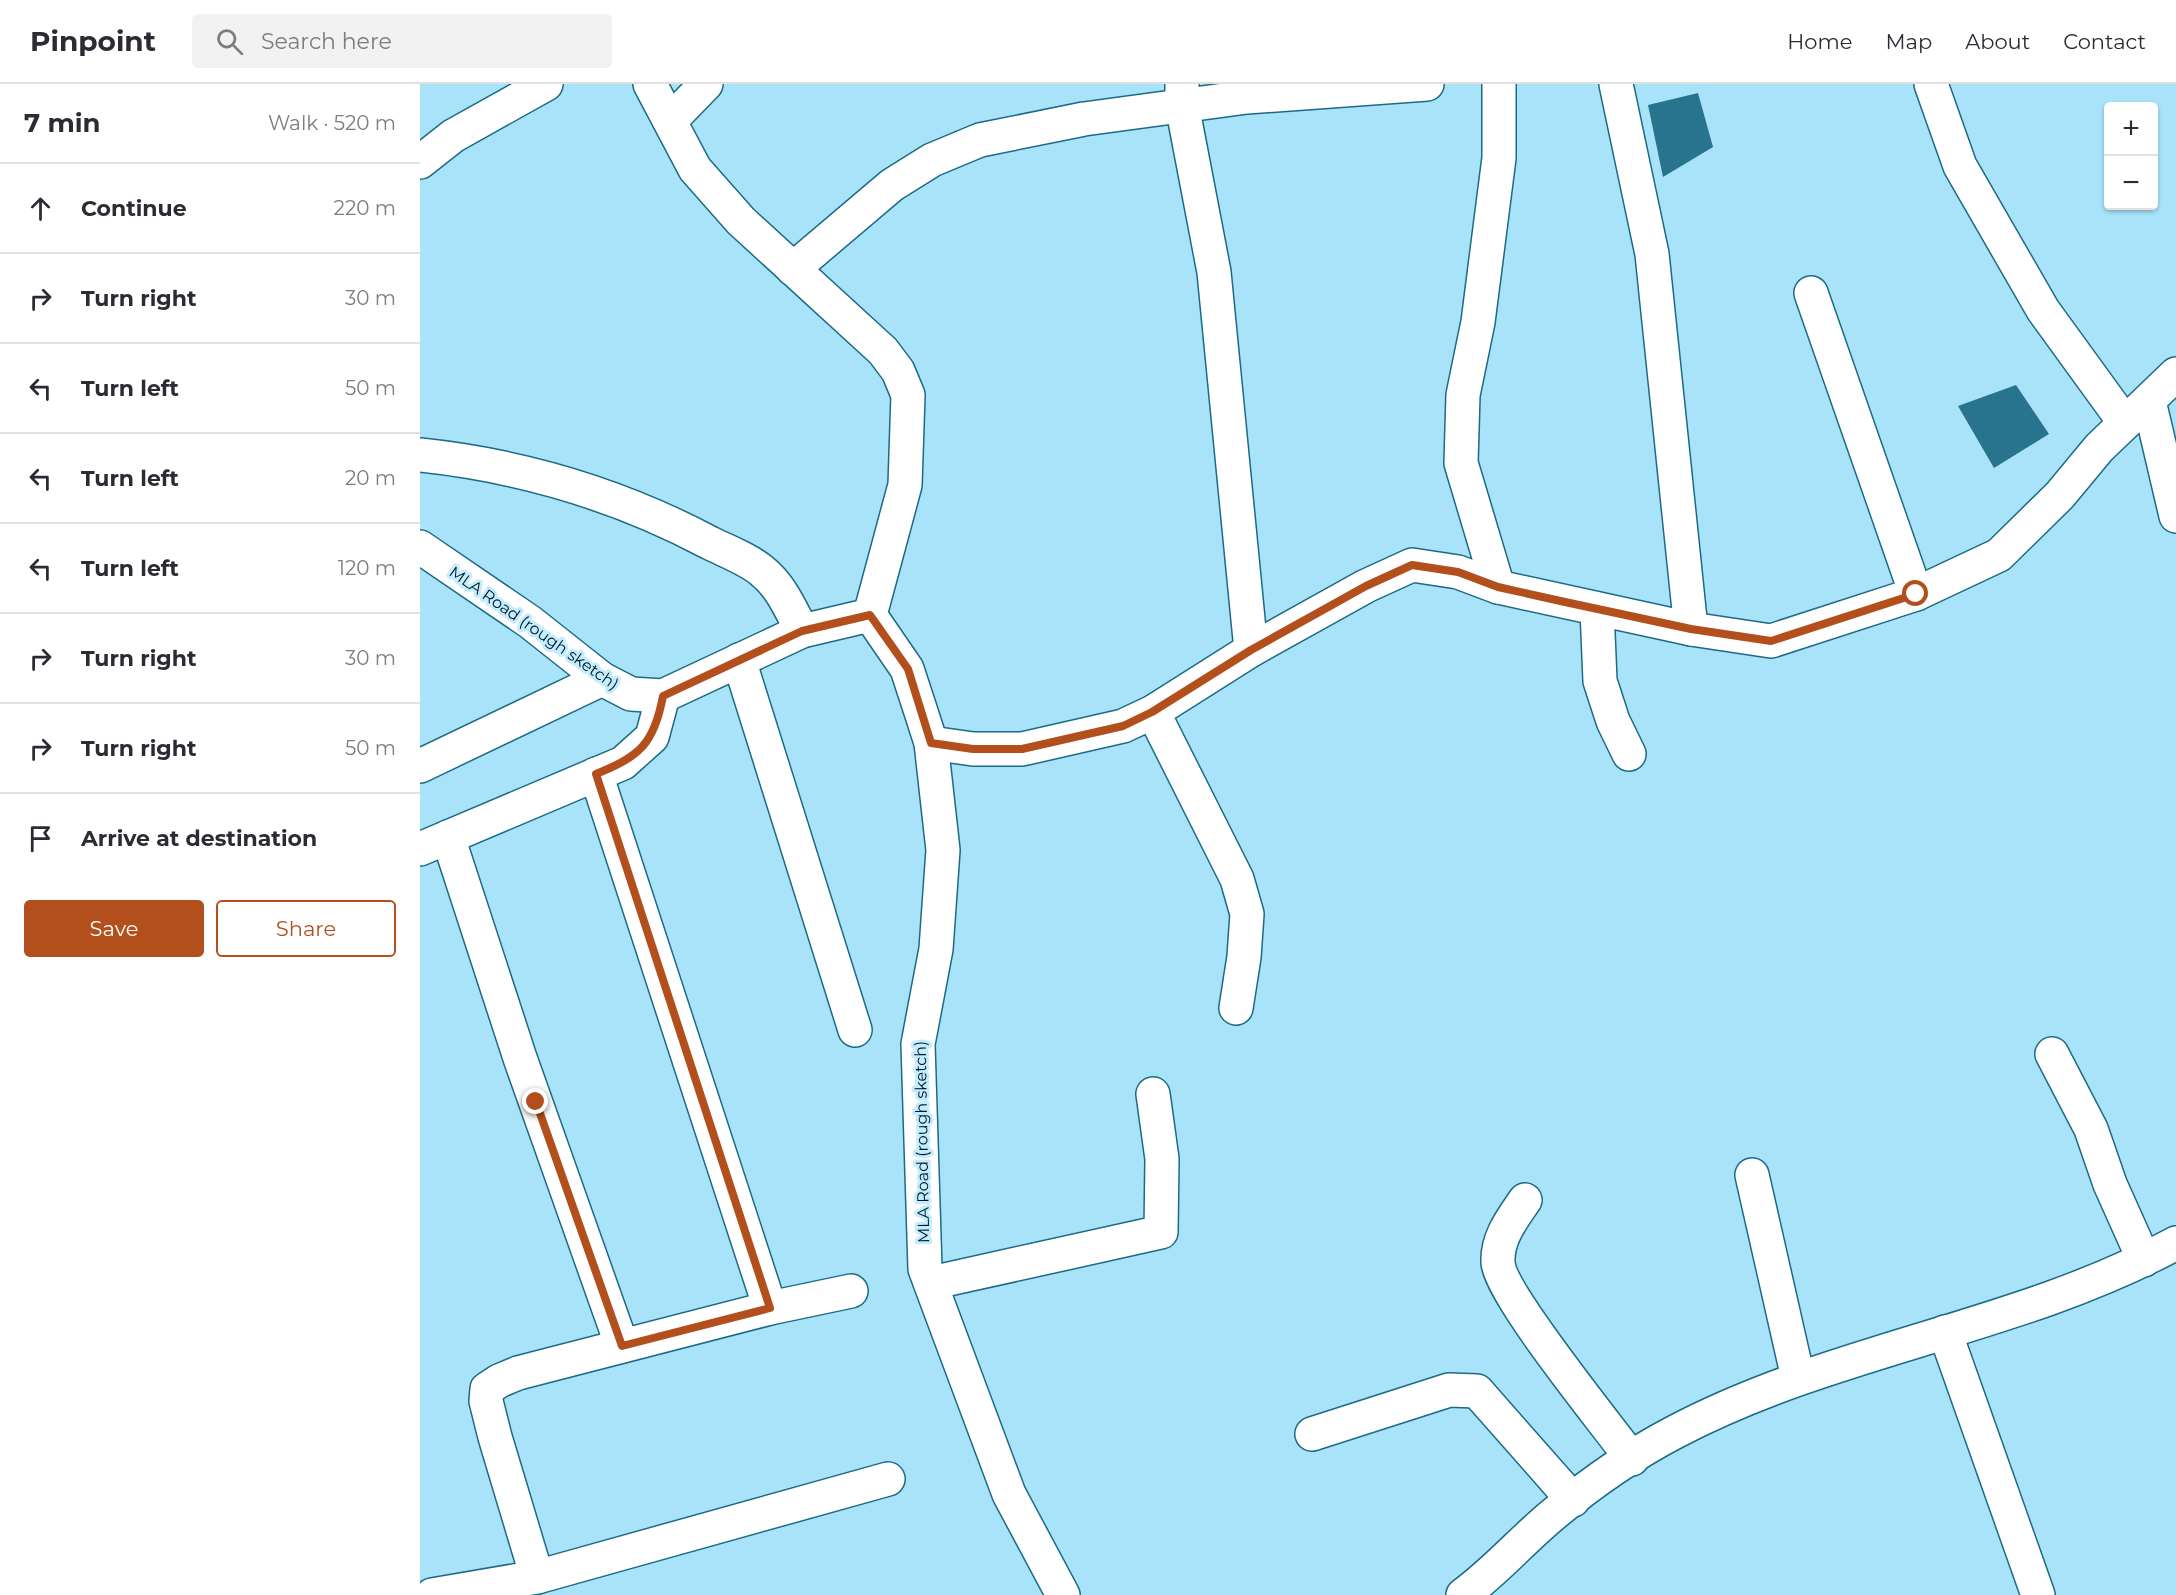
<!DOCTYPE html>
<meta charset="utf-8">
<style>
:root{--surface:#fff;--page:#f2f2f3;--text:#2b2b33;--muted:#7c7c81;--line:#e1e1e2;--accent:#b34f1c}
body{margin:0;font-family:Montserrat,sans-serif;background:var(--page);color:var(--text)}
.controls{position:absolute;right:18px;top:18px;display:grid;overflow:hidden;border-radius:6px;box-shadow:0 2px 4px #0004}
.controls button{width:54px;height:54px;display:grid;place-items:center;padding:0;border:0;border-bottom:2px solid var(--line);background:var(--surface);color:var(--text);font:30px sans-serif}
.stop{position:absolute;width:18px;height:18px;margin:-14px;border:4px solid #b34f1c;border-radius:50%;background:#fff}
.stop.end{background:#b34f1c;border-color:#fff;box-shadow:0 2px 6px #0008}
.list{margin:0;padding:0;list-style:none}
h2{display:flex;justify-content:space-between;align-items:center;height:78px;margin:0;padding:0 24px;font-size:26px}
h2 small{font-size:20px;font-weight:400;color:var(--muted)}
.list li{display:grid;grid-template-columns:39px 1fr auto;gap:18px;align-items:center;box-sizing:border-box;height:90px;padding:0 24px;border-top:2px solid var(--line)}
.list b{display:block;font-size:22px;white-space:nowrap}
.list em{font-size:20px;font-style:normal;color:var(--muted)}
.actions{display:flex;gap:12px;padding:18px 24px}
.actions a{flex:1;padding:14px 0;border:2px solid var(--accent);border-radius:6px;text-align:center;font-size:21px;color:var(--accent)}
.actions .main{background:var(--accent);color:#fff}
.icon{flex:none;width:33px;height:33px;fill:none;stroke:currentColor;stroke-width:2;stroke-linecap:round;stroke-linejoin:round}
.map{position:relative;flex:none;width:1756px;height:1511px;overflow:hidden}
header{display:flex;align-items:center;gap:36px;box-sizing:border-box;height:84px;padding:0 30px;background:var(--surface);border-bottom:2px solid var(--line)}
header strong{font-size:28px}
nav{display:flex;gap:33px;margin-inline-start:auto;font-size:21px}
.search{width:420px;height:54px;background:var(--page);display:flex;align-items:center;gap:15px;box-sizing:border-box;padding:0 21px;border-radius:6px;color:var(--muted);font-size:22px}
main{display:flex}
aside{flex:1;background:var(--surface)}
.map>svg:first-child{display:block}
.building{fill:#28748e}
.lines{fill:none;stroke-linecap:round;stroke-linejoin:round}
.minor-casing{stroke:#1c6b84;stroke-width:36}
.minor{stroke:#fff;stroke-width:33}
.route{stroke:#b34f1c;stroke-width:8}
.labels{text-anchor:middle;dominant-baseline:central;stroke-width:6;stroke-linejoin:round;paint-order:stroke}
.street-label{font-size:16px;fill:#001923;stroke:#c3edff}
</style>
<header>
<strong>Pinpoint</strong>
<div class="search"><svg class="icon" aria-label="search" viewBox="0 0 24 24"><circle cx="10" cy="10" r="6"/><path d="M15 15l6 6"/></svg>Search here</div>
<nav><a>Home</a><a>Map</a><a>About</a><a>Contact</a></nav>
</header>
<main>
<aside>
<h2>7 min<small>Walk · 520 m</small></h2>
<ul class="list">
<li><svg class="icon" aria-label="ahead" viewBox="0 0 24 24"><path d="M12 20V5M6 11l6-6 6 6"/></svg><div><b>Continue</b></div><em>220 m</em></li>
<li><svg class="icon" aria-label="right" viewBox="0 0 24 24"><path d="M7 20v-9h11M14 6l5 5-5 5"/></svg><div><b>Turn right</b></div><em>30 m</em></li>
<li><svg class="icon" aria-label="left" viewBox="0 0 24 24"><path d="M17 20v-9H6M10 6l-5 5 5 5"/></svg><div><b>Turn left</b></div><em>50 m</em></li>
<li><svg class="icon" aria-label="left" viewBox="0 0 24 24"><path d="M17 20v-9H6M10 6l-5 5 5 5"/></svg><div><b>Turn left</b></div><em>20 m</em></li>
<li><svg class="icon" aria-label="left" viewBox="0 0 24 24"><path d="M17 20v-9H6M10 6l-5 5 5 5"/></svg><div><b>Turn left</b></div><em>120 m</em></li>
<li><svg class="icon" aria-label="right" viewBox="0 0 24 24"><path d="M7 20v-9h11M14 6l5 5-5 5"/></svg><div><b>Turn right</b></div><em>30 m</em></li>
<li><svg class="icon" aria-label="right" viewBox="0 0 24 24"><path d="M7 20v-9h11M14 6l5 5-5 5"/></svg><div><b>Turn right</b></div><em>50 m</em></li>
<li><svg class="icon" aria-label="arrive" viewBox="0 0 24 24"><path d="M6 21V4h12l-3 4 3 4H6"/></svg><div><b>Arrive at destination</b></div></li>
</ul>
<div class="actions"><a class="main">Save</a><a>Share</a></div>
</aside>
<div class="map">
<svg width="1756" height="1511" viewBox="0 0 1756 1511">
<rect width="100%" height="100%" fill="#a9e3f9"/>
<!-- building -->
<g class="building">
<path d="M1278,9L1293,63L1243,93L1228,21Z"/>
<path d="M1596,301L1629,350L1574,384L1538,322Z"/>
</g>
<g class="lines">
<defs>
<g id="minor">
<path d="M230,0L275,85L321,137L463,267L478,287L488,311L485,401L450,531"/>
<path d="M762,0V21L794,188L831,566"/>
<path d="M1196,0L1232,170L1271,545"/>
<path d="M1511,0L1540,82L1623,226L1705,339"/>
<path d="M250,37L286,0"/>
<path d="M0,78L33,52L126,0"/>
<path d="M373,185L472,101L512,76L560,56L664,35L827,13L1007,0"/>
<path d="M1391,209L1496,510"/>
<path d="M1729,317L1756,432"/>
<path d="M0,371C104,382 198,410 290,459C306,467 328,475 342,487C361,502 371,526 382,547"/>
<path d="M0,463L110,538L182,595L211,610L243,612L382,547L450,531L487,585L503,634L511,659L523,766L516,865L498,960L505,1185L589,1410L643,1511"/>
<path d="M1078,503L1041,379L1043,311L1058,238L1079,74V0"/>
<path d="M1177,525L1180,597L1193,637L1209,670"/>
<path d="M319,576L435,946"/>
<path d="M733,628L817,795L827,830L824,873L816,924"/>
<path d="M511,659L553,665H602L703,642L733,628L831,566L946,502L992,481L1038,488L1078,503L1271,545L1351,557L1496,510L1579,471L1640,411L1679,364L1756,290"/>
<path d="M0,682L182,595"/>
<path d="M176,690L350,1224"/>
<path d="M28,753L100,974L202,1262"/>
<path d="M0,765L203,679L232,653L243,612"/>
<path d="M1632,970L1671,1045L1690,1100L1724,1176"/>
<path d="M1332,1091L1378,1294"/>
<path d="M1105,1116C1092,1135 1077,1154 1078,1178C1079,1209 1188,1342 1212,1375"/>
<path d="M511,1199L741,1148L742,1075L733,1010"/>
<path d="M1525,1248L1618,1511"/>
<path d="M892,1350L1029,1306L1057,1307L1153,1416"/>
<path d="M117,1493L75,1353L66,1317L67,1305L79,1297L98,1289L350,1224L431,1207"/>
<path d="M12,1511L117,1493L468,1395"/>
<path d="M1043,1511C1076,1487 1103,1455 1135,1429C1171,1399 1213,1370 1255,1348C1414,1264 1598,1245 1756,1159"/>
</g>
</defs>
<!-- minor casing -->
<use href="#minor" class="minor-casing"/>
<!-- minor -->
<use href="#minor" class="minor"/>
</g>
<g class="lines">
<!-- route -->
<path class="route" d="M116,1018L202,1262L350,1224L176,690C220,672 234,660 243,612L382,547L450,531L488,585L511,659L553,665H602L703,642L732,628L831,566L946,502L992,481L1038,488L1078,503L1145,518L1271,545L1351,557L1496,510"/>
</g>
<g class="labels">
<!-- street labels -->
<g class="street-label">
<text transform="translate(114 544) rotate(35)">MLA Road (rough sketch)</text>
<text transform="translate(502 1058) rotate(-91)">MLA Road (rough sketch)</text>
</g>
</g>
</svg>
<div class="controls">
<button>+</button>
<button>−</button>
</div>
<div class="stop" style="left:1496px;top:510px"></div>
<div class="stop end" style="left:116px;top:1018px"></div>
</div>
</main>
